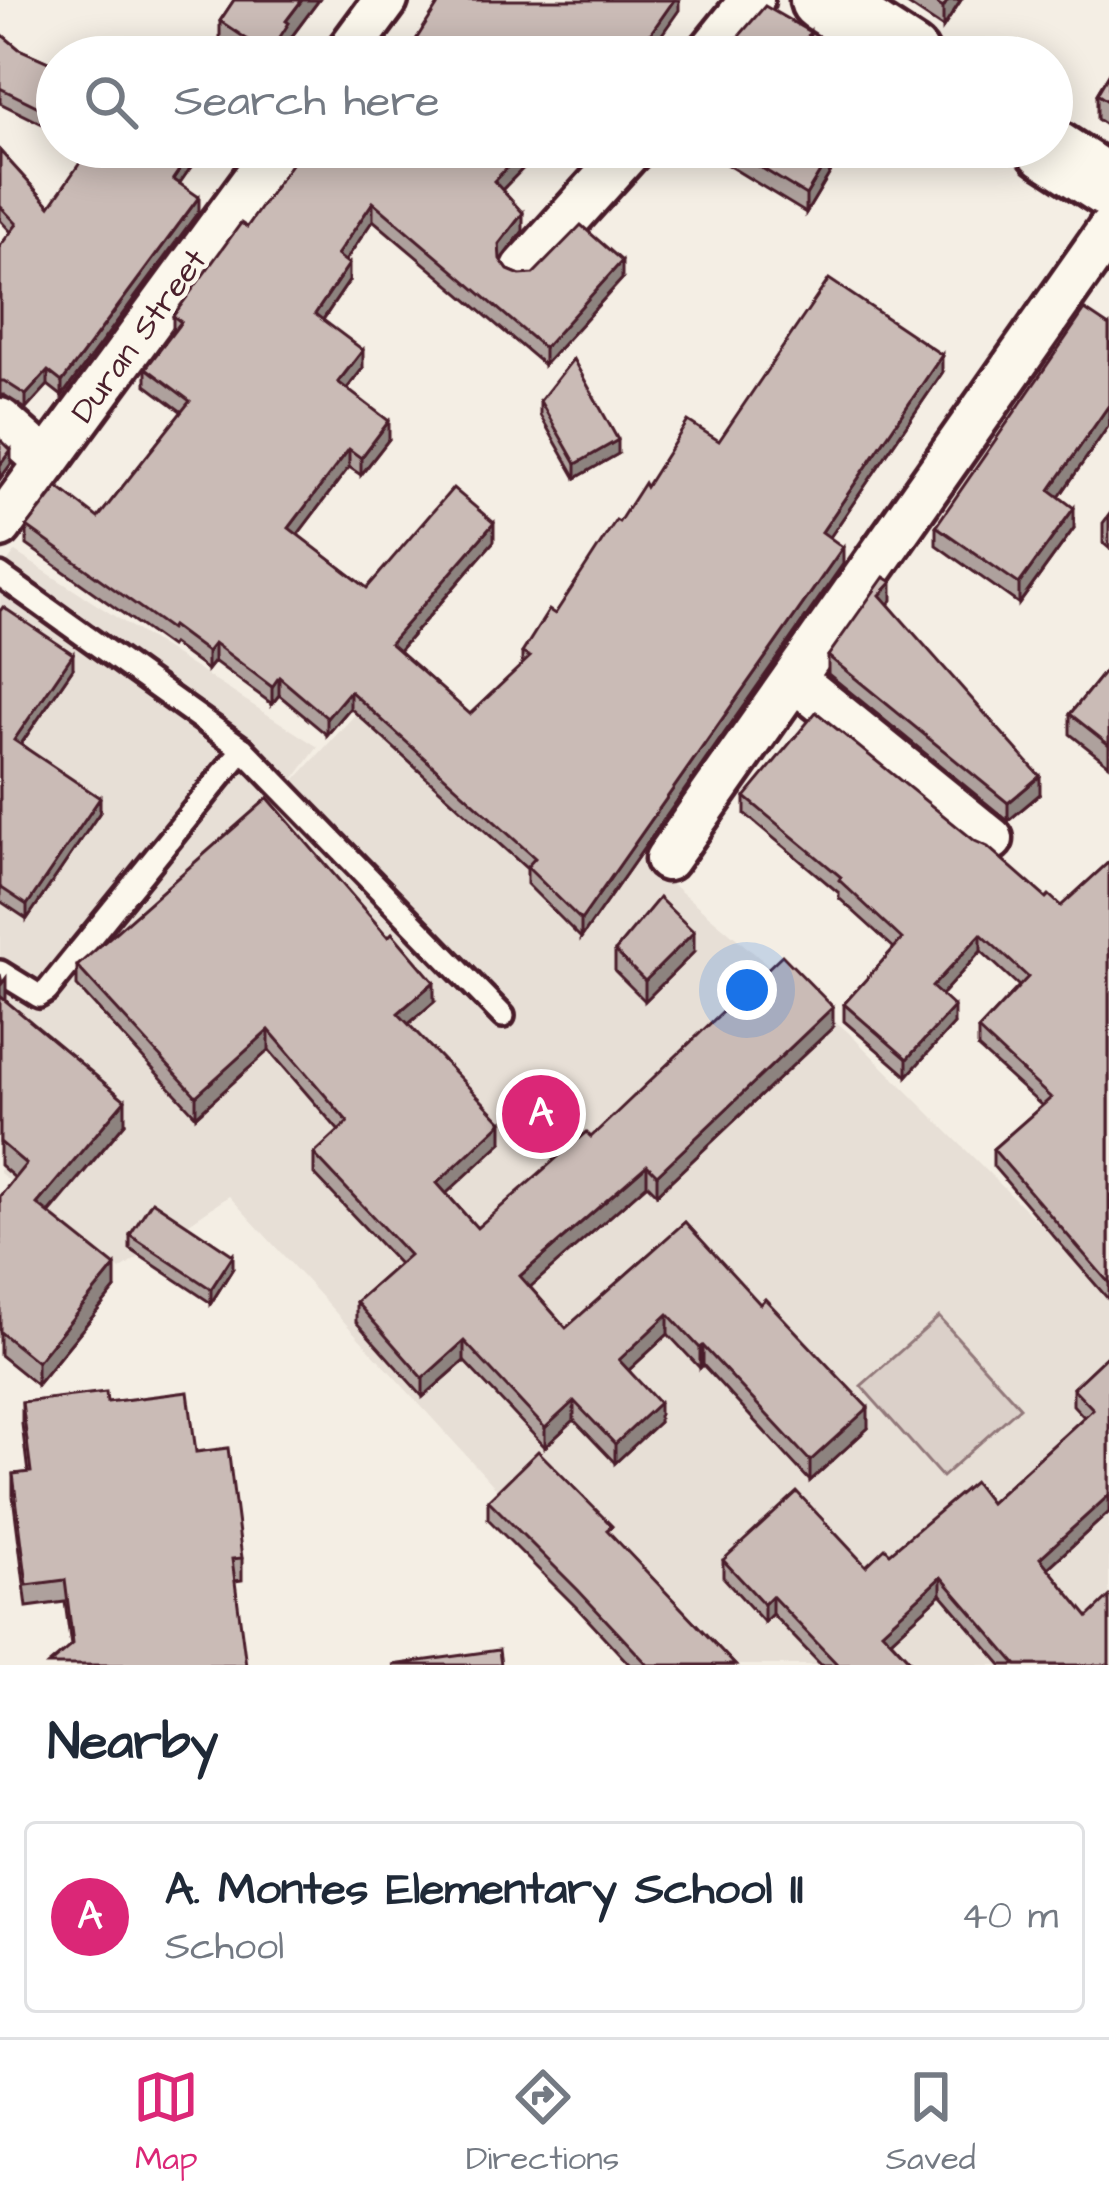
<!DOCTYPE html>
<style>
:root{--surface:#fff;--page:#f6f6f7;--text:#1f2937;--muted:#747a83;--line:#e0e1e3;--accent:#db2777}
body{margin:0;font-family:"Architects Daughter",sans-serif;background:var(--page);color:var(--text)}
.you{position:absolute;left:747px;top:990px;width:42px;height:42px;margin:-30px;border:9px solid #fff;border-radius:50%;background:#1a73e8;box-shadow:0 0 0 18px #1a73e833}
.badge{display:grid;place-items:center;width:78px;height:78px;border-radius:50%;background:var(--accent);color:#fff;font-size:39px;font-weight:700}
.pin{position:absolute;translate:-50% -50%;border:6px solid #fff;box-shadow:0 3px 12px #0006}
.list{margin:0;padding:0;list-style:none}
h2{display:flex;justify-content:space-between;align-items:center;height:156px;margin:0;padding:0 48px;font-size:51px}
h2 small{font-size:39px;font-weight:400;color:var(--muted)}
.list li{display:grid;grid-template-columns:78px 1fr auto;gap:36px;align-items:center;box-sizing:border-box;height:192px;margin:0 24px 24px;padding:0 24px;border:3px solid var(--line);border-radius:12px}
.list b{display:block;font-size:45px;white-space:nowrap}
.list p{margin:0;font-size:39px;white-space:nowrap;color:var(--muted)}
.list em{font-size:39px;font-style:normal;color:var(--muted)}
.icon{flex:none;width:66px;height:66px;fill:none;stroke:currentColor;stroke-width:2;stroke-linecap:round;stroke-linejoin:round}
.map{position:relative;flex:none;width:1109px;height:1665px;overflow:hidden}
.search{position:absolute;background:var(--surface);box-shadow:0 6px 30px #0003;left:36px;right:36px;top:36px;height:132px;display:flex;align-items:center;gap:30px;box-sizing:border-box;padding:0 42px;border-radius:66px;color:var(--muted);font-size:45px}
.sheet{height:372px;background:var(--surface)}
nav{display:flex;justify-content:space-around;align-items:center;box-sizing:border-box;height:168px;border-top:3px solid var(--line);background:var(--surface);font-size:33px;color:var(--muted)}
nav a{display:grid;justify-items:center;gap:6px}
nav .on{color:var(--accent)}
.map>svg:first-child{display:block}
.built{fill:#e7dfd6}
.green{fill:#dbd0c9;stroke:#92787a;stroke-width:3}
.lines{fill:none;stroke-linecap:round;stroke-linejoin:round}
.service-casing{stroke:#4a1f2b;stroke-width:30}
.minor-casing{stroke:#4a1f2b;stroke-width:51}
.secondary-casing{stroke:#4a1f2b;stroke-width:69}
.service{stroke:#fbf7ec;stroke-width:21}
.minor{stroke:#fbf7ec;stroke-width:42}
.secondary{stroke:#fbf7ec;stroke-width:60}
.wall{fill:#aea19d;stroke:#4a1f2b;stroke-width:3}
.shaded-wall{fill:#8d837f;stroke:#4a1f2b;stroke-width:3}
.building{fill:#cabbb6;stroke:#4a1f2b;stroke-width:3}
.labels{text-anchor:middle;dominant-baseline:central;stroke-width:9;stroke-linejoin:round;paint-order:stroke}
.street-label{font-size:33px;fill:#4a1f2b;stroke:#fbf7ec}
</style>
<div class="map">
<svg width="1109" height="1665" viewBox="0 0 1109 1665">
<rect width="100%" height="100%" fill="#f4eee4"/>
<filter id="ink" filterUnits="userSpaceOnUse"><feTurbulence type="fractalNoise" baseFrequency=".00833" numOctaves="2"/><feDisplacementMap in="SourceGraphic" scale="24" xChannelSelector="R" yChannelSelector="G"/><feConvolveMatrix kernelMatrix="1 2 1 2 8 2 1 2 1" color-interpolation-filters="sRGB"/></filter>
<g filter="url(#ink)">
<!-- built -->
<path class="built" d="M15,552L318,747L285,791L405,660L848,1032L1109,1293V1665H658L229,1196L120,1270L0,1173V573Z"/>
<!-- green -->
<path class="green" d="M939,1317L1020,1407L942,1477L861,1386Z"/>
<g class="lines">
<defs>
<g id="service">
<path d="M0,575L243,749L503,1016"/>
<path d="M0,972L39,996L47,991L243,749"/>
</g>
<g id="minor">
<path d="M344,57L386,0"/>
<path d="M706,57L752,0"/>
<path d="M524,268L633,147"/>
<path d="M0,420L47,462"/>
<path d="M0,526L278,147"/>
<path d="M794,679L991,839"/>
<path d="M667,859L1109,230"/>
</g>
<g id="secondary">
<path d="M821,0L909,57"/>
<path d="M1047,147L1109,187"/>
</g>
</defs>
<!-- service casing -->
<use href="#service" class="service-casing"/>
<!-- minor casing -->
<use href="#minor" class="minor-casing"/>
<!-- secondary casing -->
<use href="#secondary" class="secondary-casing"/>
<!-- service -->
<use href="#service" class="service"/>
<!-- minor -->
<use href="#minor" class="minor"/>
<!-- secondary -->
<use href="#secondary" class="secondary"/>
</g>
<!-- wall -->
<g class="wall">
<path d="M234,0H319L289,40V46L281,57H239L220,44V21Z"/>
<path d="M901,0H961L943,28Z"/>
<path d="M0,33L19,49L57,66V131L0,103Z"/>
<path d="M1109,74V127L1097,119V94Z"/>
<path d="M544,147L502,190L523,231L501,260L508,270L520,275L622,279L544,365L373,220L345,261L349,281L323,320L363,368L347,389L389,439L361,475L349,467L297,535L367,588L494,541L399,651L470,714L522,665V653L555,614L646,487L719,441L942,373L830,537L843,564L581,938L527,884V869L350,708L327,735L279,695L272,704L214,661L207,670L172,644L170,647L27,545V527L98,518L182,412L146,385V368L173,333V316L247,227Z"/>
<path d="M698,147H840V156L806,213Z"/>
<path d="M0,151L50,206L195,161L179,183L199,211L62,396L48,385L26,409L4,395H0V246L11,232L0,220Z"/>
<path d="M1109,326V425L1059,497L1074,528L1019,604L936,545V526Z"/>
<path d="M540,401L618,454L576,478L540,415Z"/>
<path d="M1109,515V548L1103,543V523Z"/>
<path d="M892,600L888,604L1040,794L1008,821L828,674V656Z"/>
<path d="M0,611L73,668L21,744L100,812L27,919L0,901Z"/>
<path d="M1109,666V765L1070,734V714Z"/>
<path d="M745,797L1046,898L1061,906L1109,862V1300L993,1166V1149L1042,1106L978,1048V1030L1019,986L981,951L941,995L954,1024L907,1076L844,1021V1004L894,948L839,898V893L745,814Z"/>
<path d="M615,951L694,952L645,1001L615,971Z"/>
<path d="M77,966L434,1002L408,1024L502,1142L446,1193L477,1228L591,1137L833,1027L657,1194L647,1184L530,1287L566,1328L685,1222L868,1428L810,1481L703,1365L700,1368L668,1334L629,1370L659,1422L615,1463L574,1420L545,1447L464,1361L423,1397L356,1322V1302L399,1264L314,1174V1154L339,1131L269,1050L196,1116L77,986Z"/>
<path d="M0,974L6,1001L125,1123L49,1214L115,1289L37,1385L0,1355V1196L15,1178L0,1165Z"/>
<path d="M130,1235L233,1268L211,1303L130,1249Z"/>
<path d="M1109,1354V1512L1048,1568L1109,1665H1002L941,1594L891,1640L914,1665H821L772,1614L764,1622L723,1577V1560L866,1566L990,1503L1084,1417L1073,1405V1388Z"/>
<path d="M22,1402H107L196,1452L242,1558V1580L235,1581L71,1646L65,1602L27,1607L13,1496V1474L28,1473L22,1424Z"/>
<path d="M488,1500L612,1536L735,1665H630L578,1609L488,1519Z"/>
</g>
<!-- shaded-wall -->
<g class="shaded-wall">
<path d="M302,0H319L289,40V46L281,57H269L286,21Z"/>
<path d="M674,0H679V10L646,57H634Z"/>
<path d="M948,0H961L943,28V8Z"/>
<path d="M810,32V50L805,57H795Z"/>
<path d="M195,147V161L173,193V179Z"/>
<path d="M527,147H544L494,198V181Z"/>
<path d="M835,147H840V156L806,213V195Z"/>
<path d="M199,197V211L62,396V382Z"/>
<path d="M373,202V220L337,273V255Z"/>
<path d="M523,213V231L499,262V244Z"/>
<path d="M622,261V279L544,365V348Z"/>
<path d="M349,264V281L315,331V314Z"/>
<path d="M363,350V368L338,400V382Z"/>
<path d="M942,355V373L822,549V532Z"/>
<path d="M48,371V385L26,409V395Z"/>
<path d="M1109,405V425L1050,510V490Z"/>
<path d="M389,421V439L361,475V458Z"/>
<path d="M618,440V454L576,478V464Z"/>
<path d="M349,449V467L289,546V528Z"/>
<path d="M11,450V464L0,479V465Z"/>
<path d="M1074,508V528L1019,604V584Z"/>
<path d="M494,523V541L390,661V643Z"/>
<path d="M843,547V564L581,938V920Z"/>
<path d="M892,582V600L880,612V595Z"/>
<path d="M214,643V661L207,670V652Z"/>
<path d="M73,654V668L14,754V740Z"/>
<path d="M279,677V695L272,704V687Z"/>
<path d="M350,691V708L327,735V718Z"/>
<path d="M1040,776V794L1008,821V803Z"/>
<path d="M100,798V812L27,919V905Z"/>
<path d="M694,932V952L645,1001V981Z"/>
<path d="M981,934V951L932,1005V987Z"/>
<path d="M6,978V1001L0,1009V986Z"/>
<path d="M434,982V1002L398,1033V1013Z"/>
<path d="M833,1007V1027L657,1194V1175Z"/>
<path d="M954,1007V1024L907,1076V1059Z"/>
<path d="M269,1030V1050L196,1116V1096Z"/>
<path d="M125,1100V1123L37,1227V1204Z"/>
<path d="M502,1122V1142L437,1202V1183Z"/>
<path d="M647,1165V1184L520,1296V1276Z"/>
<path d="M233,1255V1268L211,1303V1289Z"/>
<path d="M115,1266V1289L37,1385V1362Z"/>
<path d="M668,1314V1334L619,1379V1360Z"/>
<path d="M464,1341V1361L423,1397V1378Z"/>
<path d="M703,1346V1365L700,1368V1348Z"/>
<path d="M574,1401V1420L545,1447V1428Z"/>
<path d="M659,1403V1422L615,1463V1444Z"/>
<path d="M868,1408V1428L810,1481V1461Z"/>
<path d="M1109,1495V1512L1040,1575V1558Z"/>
<path d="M941,1577V1594L882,1648V1631Z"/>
<path d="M772,1596V1614L764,1622V1604Z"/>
</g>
<!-- building -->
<g class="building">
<path d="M234,0H302L286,21L289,23L269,54L220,21Z"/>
<path d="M441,0H674L634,57H405Z"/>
<path d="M931,0H948L943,8Z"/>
<path d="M765,6L810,32L795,57H721Z"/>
<path d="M0,33L19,49L57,66V116L0,88Z"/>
<path d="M1109,74V102L1097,94Z"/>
<path d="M91,147H195L173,179L199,197L62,382L48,371L26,395L4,381H0V246L17,224L0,206V151L50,206Z"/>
<path d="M303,147H527L494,181L523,213L499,244L500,259L508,270L520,275L533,274L581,225L622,261L544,348L373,202L337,255L349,264L315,314L363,350L338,382L389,421L361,458L349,449L289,528L367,588L453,488L494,523L390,643L470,714L530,657L522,653L549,610L555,614L616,520L619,522L644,483L646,487L688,421L719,441L829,279L942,355L822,532L843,547L581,920L527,867L535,858L350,691L327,718L279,677L272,687L214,643L207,652L172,626L170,629L27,527L58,487L98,518L190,401L146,368L181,322L173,316L241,223L247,227Z"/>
<path d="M727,147H835L806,195Z"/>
<path d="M1085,310L1109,326V405L1050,490L1074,508L1019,584L936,526Z"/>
<path d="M573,359L618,440L576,464L540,401Z"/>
<path d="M0,439L11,450L0,465Z"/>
<path d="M884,577L892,582L880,595L1040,776L1008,803L828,656Z"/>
<path d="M3,607L73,654L14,740L100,798L27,905L0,887V611Z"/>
<path d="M1109,666V745L1070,714Z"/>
<path d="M816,712L975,841L988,847L1046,898L1049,895L1061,906L1109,862V1283L993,1149L1051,1098L978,1030L1028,977L981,934L932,987L954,1007L907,1059L844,1004L902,939L839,880L841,877L745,797Z"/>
<path d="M268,798L388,937L392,933L434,982L398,1013L502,1122L437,1183L477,1228L586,1132L591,1137L782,955L833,1007L657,1175L647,1165L520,1276L566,1328L685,1222L760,1304L765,1299L868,1408L810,1461L703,1346L700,1348L668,1314L619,1360L659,1403L615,1444L574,1401L545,1428L464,1341L423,1378L356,1302L409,1255L314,1154L348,1122L269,1030L196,1096L77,966Z"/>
<path d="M659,898L694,932L645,981L615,951Z"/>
<path d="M0,996L125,1100L37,1204L115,1266L37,1362L0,1332V1196L26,1164L0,1142Z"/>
<path d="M152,1201L233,1255L211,1289L130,1235Z"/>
<path d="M1109,1354V1495L1040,1558L1088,1617L1109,1597V1665H1017L941,1577L882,1631L914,1665H838L772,1596L764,1604L723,1560L797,1492L866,1566L885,1548L890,1553L974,1482L990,1503L1093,1409L1073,1388Z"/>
<path d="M106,1392L107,1402L188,1392L196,1452L228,1448L242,1558L232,1559L246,1665H48L73,1644L65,1580L27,1585L13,1474L31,1472L22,1402Z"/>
<path d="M538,1451L612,1526L607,1530L735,1665H648L578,1590L488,1500Z"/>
<path d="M499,1650L501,1665H392Z"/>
</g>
</g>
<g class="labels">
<!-- street labels -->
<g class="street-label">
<text transform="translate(139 336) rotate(-54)">Duran Street</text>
</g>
</g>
</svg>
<div class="you"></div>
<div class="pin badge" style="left:541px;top:1114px">A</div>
<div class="search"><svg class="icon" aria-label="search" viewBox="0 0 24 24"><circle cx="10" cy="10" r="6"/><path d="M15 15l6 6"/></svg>Search here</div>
</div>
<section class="sheet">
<h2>Nearby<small></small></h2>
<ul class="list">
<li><span class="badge">A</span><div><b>A. Montes Elementary School II</b><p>School</p></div><em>40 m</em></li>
</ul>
</section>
<nav>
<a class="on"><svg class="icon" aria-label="map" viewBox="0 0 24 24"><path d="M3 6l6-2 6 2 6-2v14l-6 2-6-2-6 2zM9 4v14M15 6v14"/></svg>Map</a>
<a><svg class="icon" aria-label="directions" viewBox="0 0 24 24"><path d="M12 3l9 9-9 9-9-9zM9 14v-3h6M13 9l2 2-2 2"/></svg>Directions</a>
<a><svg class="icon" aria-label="saved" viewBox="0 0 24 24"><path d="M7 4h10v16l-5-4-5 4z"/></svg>Saved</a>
</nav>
